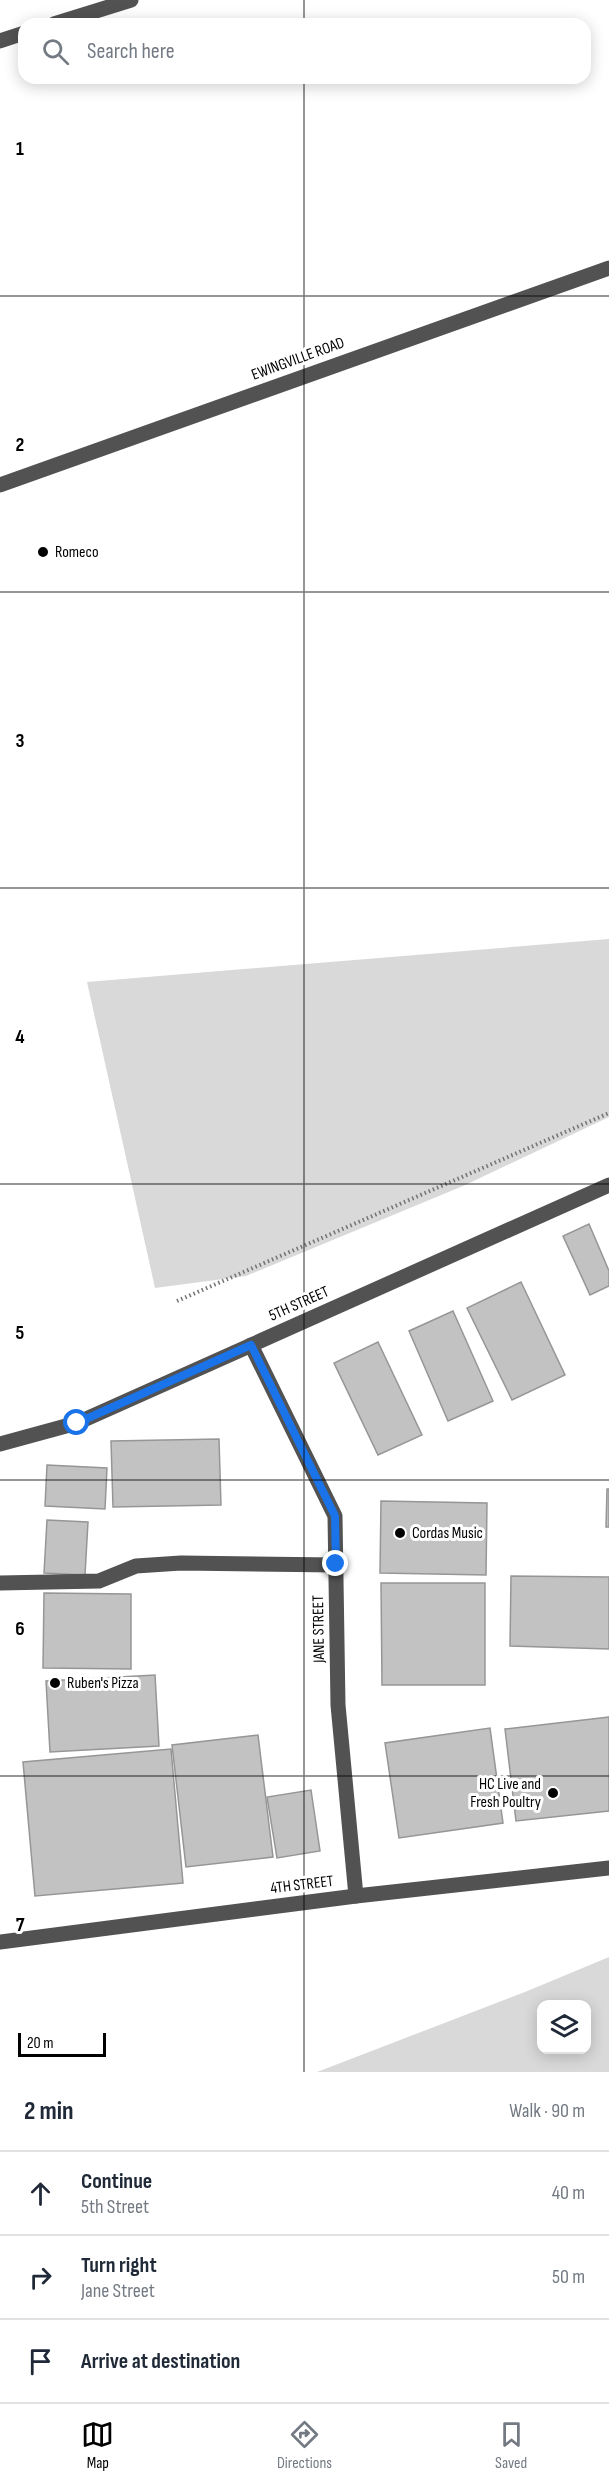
<!DOCTYPE html>
<meta charset="utf-8">
<style>
:root{--surface:#fff;--page:#f6f6f7;--text:#1f2937;--muted:#747a83;--line:#e0e1e3;--accent:#000}
body{margin:0;font-family:"Sofia Sans Condensed",sans-serif;background:var(--page);color:var(--text)}
.controls{position:absolute;right:18px;bottom:18px;display:grid;overflow:hidden;border-radius:12px;box-shadow:0 3px 15px #0003}
.controls button{width:54px;height:54px;display:grid;place-items:center;padding:0;border:0;border-bottom:2px solid var(--line);background:var(--surface);color:var(--text);font:30px sans-serif}
.scale{position:absolute;left:18px;bottom:15px;width:88px;box-sizing:border-box;padding-left:6px;border:3px solid #000;border-top:0;font-size:16px;line-height:21px;white-space:nowrap;color:#000;-webkit-text-stroke:4px #fff;paint-order:stroke}
.stop{position:absolute;width:18px;height:18px;margin:-14px;border:4px solid #1a73e8;border-radius:50%;background:#fff}
.stop.end{background:#1a73e8;border-color:#fff;box-shadow:0 2px 6px #0008}
.list{margin:0;padding:0;list-style:none}
h2{display:flex;justify-content:space-between;align-items:center;height:78px;margin:0;padding:0 24px;font-size:26px}
h2 small{font-size:20px;font-weight:400;color:var(--muted)}
.list li{display:grid;grid-template-columns:39px 1fr auto;gap:18px;align-items:center;box-sizing:border-box;height:84px;padding:0 24px;border-top:2px solid var(--line)}
.list b{display:block;font-size:22px;white-space:nowrap}
.list p{margin:0;font-size:20px;white-space:nowrap;color:var(--muted)}
.list em{font-size:20px;font-style:normal;color:var(--muted)}
.icon{flex:none;width:33px;height:33px;fill:none;stroke:currentColor;stroke-width:2;stroke-linecap:round;stroke-linejoin:round}
.map{position:relative;flex:none;width:609px;height:2072px;overflow:hidden}
.search{position:absolute;background:var(--surface);box-shadow:0 3px 15px #0003;left:18px;right:18px;top:18px;height:66px;display:flex;align-items:center;gap:15px;box-sizing:border-box;padding:0 21px;border-radius:18px;color:var(--muted);font-size:22px}
.sheet{height:330px;background:var(--surface)}
nav{display:flex;justify-content:space-around;align-items:center;box-sizing:border-box;height:84px;border-top:2px solid var(--line);background:var(--surface);font-size:16px;color:var(--muted)}
nav a{display:grid;justify-items:center;gap:3px}
nav .on{color:var(--accent)}
.map>svg:first-child{display:block}
.green{fill:#d9d9d9;fill-rule:evenodd}
.building{fill:#c2c2c2;stroke:#969696;stroke-width:1.5}
.lines{fill:none;stroke-linecap:round;stroke-linejoin:round}
.path{stroke:#747474;stroke-width:4;stroke-dasharray:1.5 3;stroke-linecap:butt}
.minor{stroke:#525252;stroke-width:15}
.route{stroke:#1a73e8;stroke-width:8}
.grid{fill:none;stroke:#000;stroke-width:1.5;stroke-opacity:0.55}
.poi-dot{fill:#000;stroke:#fff;stroke-width:2}
.labels{text-anchor:middle;dominant-baseline:central;stroke-width:6;stroke-linejoin:round;paint-order:stroke}
.street-label{font-size:16px;fill:#000;stroke:#fff}
.poi-label{font-size:16px;fill:#000;stroke:#fff;text-anchor:start}
.grid-label{font-size:20px;text-anchor:middle;font-weight:bold;fill:#000;stroke:#fff;stroke-width:6;stroke-linejoin:round;paint-order:stroke}
</style>
<div class="map">
<svg width="609" height="2072" viewBox="0 0 609 2072">
<rect width="100%" height="100%" fill="#fff"/>
<!-- green -->
<g class="green">
<path d="M609,939V1117L463,1186L246,1276L155,1288L87,982Z"/>
<path d="M609,1957V2072H317L525,1992ZM542,2004H586V2050H542Z"/>
</g>
<!-- building -->
<g class="building">
<path d="M589,1224L609,1271V1286L590,1295L563,1236Z"/>
<path d="M521,1282L565,1375L512,1400L467,1308Z"/>
<path d="M453,1311L493,1401L448,1421L409,1331Z"/>
<path d="M378,1342L422,1435L378,1455L334,1363Z"/>
<path d="M219,1439L221,1505L113,1507L111,1441Z"/>
<path d="M47,1465L107,1468L105,1509L45,1506Z"/>
<path d="M607,1489H609V1527H606Z"/>
<path d="M381,1501L487,1503L486,1575L380,1573Z"/>
<path d="M47,1520L88,1522L85,1575L44,1573Z"/>
<path d="M511,1576L609,1577V1649L510,1646Z"/>
<path d="M381,1583H485V1685H382Z"/>
<path d="M44,1593L131,1594V1669L43,1668Z"/>
<path d="M155,1675L159,1746L50,1752L46,1681Z"/>
<path d="M609,1717V1811L516,1821L505,1729Z"/>
<path d="M490,1728L503,1823L399,1838L385,1743Z"/>
<path d="M258,1735L273,1857L186,1867L172,1745Z"/>
<path d="M171,1749L183,1883L35,1896L23,1762Z"/>
<path d="M311,1790L320,1851L277,1858L267,1797Z"/>
</g>
<g class="lines">
<!-- path -->
<path class="path" d="M177,1301L609,1113"/>
<!-- minor -->
<g class="minor">
<path d="M54,24L131,0"/>
<path d="M0,41L24,33"/>
<path d="M0,485L609,268"/>
<path d="M251,1345L335,1516L338,1705L356,1896"/>
<path d="M0,1444L77,1423L609,1185"/>
<path d="M0,1583L99,1581L136,1566L181,1563L336,1565"/>
<path d="M0,1942L356,1896L609,1868"/>
</g>
</g>
<g class="lines">
<!-- route -->
<path class="route" d="M77,1423L251,1345L335,1516L336,1564"/>
</g>
<!-- grid -->
<path class="grid" d="M304,0V24M304,78V2072M0,296H609M0,592H609M0,888H609M0,1184H609M0,1480H609M0,1776H609"/>
<!-- markers -->
<g class="poi-dot">
<circle cx="43" cy="552" r="6"/>
<circle cx="400" cy="1533" r="6"/>
<circle cx="55" cy="1683" r="6"/>
<circle cx="553" cy="1793" r="6"/>
</g>
<g class="labels">
<!-- street labels -->
<g class="street-label">
<text transform="translate(298 359) rotate(-20)">EWINGVILLE ROAD</text>
<text transform="translate(299 1304) rotate(-24)">5TH STREET</text>
<text transform="translate(319 1629) rotate(-91)">JANE STREET</text>
<text transform="translate(302 1885) rotate(-7)">4TH STREET</text>
</g>
<!-- poi labels -->
<g class="poi-label">
<text x="55" y="552">Romeco</text>
<text x="412" y="1533">Cordas Music</text>
<text x="67" y="1683">Ruben's Pizza</text>
<text x="541" y="1784" text-anchor="end">HC Live and<tspan x="541" dy="18">Fresh Poultry</tspan></text>
</g>
</g>
<g class="grid-label">
<text x="20" y="155">1</text>
<text x="20" y="451">2</text>
<text x="20" y="747">3</text>
<text x="20" y="1043">4</text>
<text x="20" y="1339">5</text>
<text x="20" y="1635">6</text>
<text x="20" y="1931">7</text>
</g>
</svg>
<div class="controls">
<button><svg class="icon" aria-label="layers" viewBox="0 0 24 24"><path d="M12 4l9 5-9 5-9-5zM3 14l9 5 9-5"/></svg></button>
</div>
<div class="scale">20 m</div>
<div class="stop" style="left:77px;top:1423px"></div>
<div class="stop end" style="left:336px;top:1564px"></div>
<div class="search"><svg class="icon" aria-label="search" viewBox="0 0 24 24"><circle cx="10" cy="10" r="6"/><path d="M15 15l6 6"/></svg>Search here</div>
</div>
<section class="sheet">
<h2>2 min<small>Walk · 90 m</small></h2>
<ul class="list">
<li><svg class="icon" aria-label="ahead" viewBox="0 0 24 24"><path d="M12 20V5M6 11l6-6 6 6"/></svg><div><b>Continue</b><p>5th Street</p></div><em>40 m</em></li>
<li><svg class="icon" aria-label="right" viewBox="0 0 24 24"><path d="M7 20v-9h11M14 6l5 5-5 5"/></svg><div><b>Turn right</b><p>Jane Street</p></div><em>50 m</em></li>
<li><svg class="icon" aria-label="arrive" viewBox="0 0 24 24"><path d="M6 21V4h12l-3 4 3 4H6"/></svg><div><b>Arrive at destination</b></div></li>
</ul>
</section>
<nav>
<a class="on"><svg class="icon" aria-label="map" viewBox="0 0 24 24"><path d="M3 6l6-2 6 2 6-2v14l-6 2-6-2-6 2zM9 4v14M15 6v14"/></svg>Map</a>
<a><svg class="icon" aria-label="directions" viewBox="0 0 24 24"><path d="M12 3l9 9-9 9-9-9zM9 14v-3h6M13 9l2 2-2 2"/></svg>Directions</a>
<a><svg class="icon" aria-label="saved" viewBox="0 0 24 24"><path d="M7 4h10v16l-5-4-5 4z"/></svg>Saved</a>
</nav>
